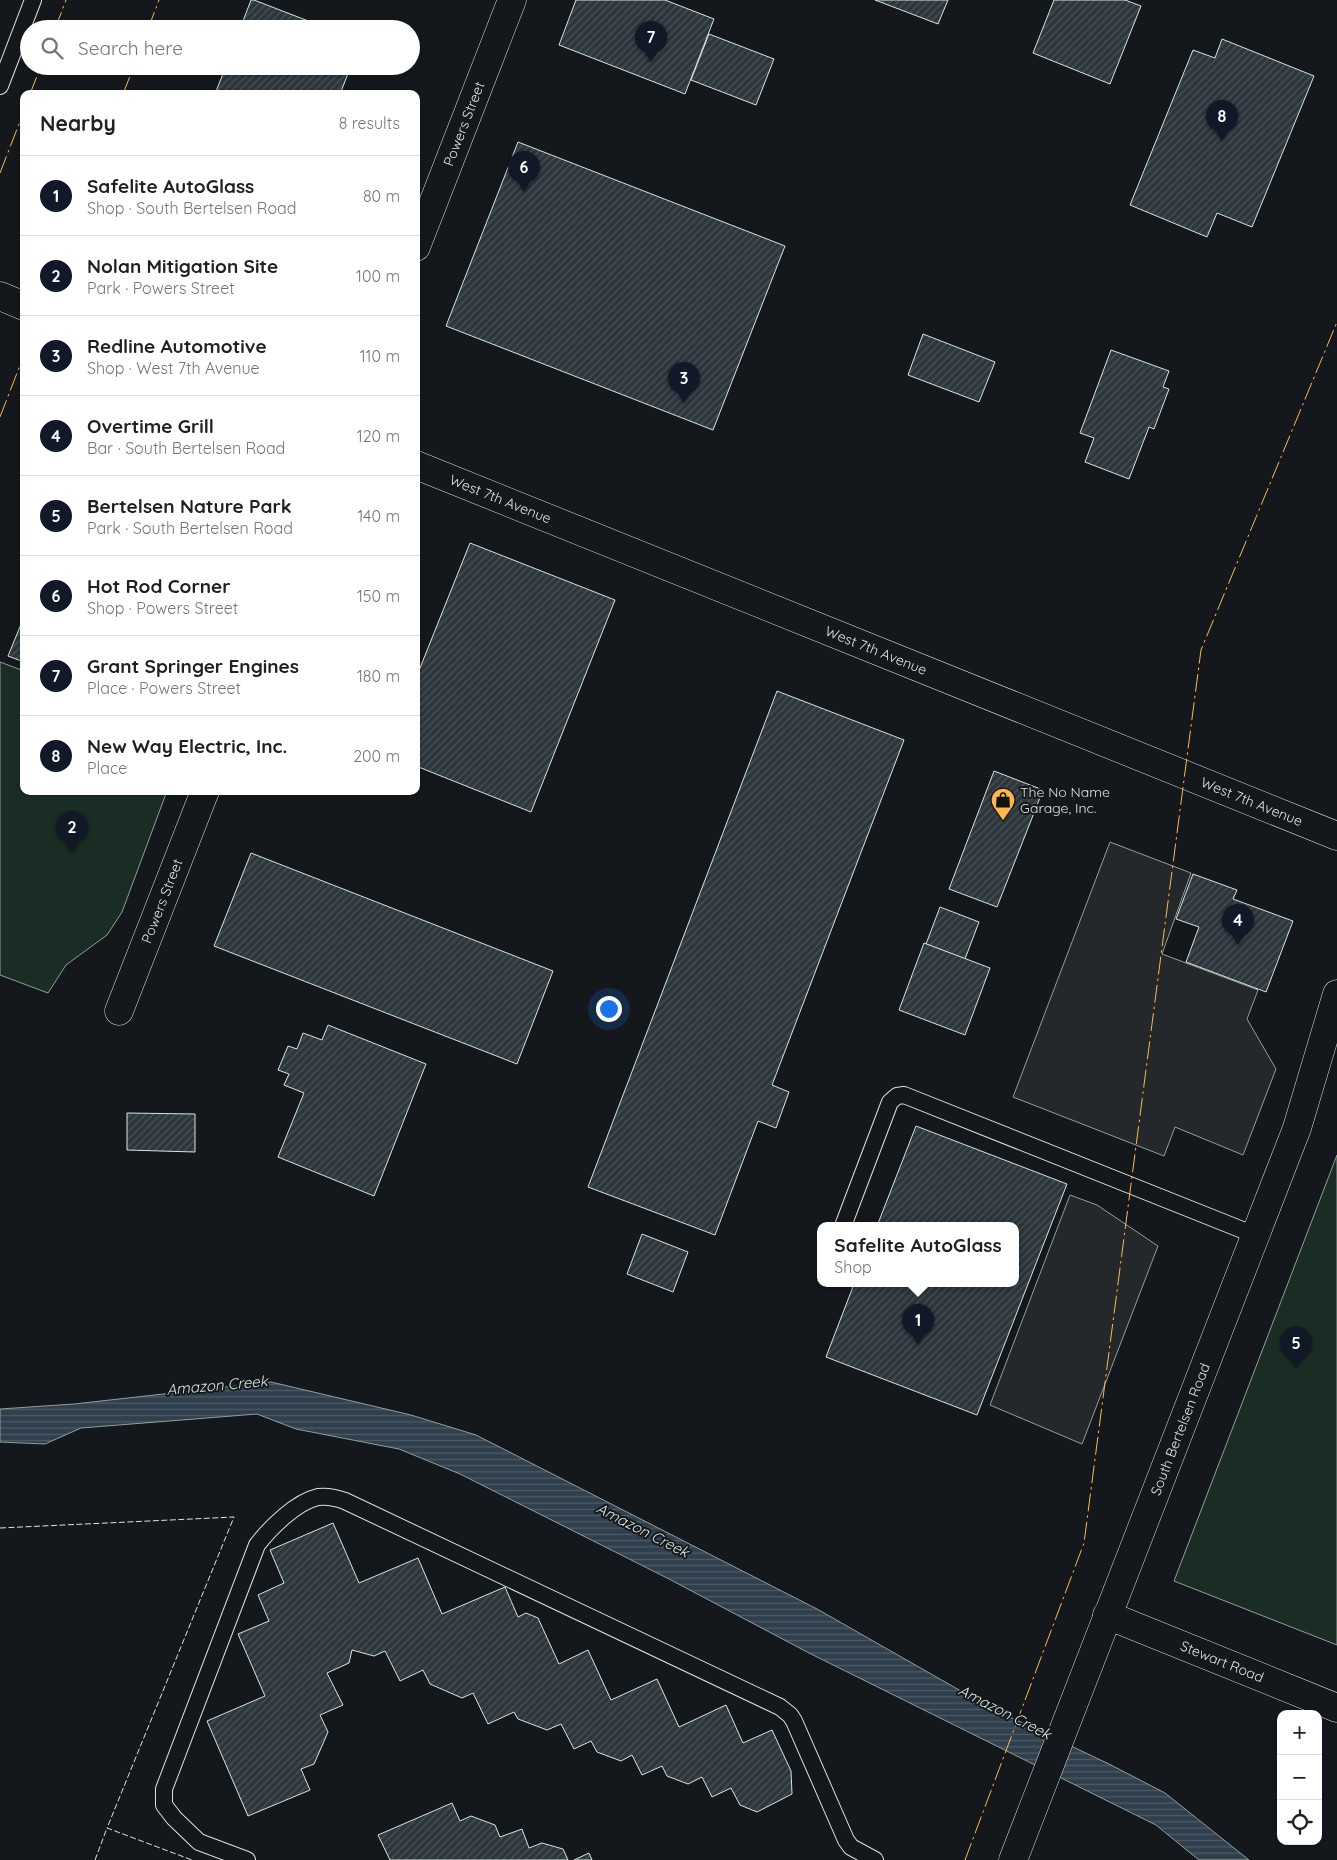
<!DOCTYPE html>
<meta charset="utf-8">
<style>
:root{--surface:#fff;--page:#f6f6f6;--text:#202124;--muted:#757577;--line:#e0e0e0;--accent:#111827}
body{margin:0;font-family:Quicksand,sans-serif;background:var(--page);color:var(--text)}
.controls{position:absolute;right:15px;bottom:15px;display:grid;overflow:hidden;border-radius:10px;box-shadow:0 1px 4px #0004}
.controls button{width:45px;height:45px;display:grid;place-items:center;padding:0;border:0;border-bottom:1px solid var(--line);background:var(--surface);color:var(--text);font:25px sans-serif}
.you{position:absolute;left:608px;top:1008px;width:18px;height:18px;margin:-12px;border:4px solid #fff;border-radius:50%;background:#1a73e8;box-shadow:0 0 0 8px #1a73e833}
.badge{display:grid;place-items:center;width:32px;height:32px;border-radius:50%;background:var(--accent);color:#fff;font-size:16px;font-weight:700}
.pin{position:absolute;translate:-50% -41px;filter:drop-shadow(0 1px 2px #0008)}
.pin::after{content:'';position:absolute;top:26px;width:18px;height:15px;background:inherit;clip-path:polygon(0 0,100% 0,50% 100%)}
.popup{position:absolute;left:817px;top:1222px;width:202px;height:65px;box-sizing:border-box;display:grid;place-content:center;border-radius:10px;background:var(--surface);filter:drop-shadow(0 1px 4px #0005);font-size:16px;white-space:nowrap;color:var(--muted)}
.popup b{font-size:19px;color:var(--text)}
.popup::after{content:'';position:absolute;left:50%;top:100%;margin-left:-10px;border:10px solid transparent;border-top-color:var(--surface)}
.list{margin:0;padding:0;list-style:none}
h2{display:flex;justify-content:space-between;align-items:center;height:65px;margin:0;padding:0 20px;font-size:21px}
h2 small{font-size:16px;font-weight:400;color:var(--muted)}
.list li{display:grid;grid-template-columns:32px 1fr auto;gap:15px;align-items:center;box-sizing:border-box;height:80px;padding:0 20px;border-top:1px solid var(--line)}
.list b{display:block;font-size:19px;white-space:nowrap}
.list p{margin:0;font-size:16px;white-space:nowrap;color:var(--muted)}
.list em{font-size:16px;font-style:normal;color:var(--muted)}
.icon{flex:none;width:28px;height:28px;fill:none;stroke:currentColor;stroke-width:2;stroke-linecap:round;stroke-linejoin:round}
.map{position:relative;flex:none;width:1337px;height:1860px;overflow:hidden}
.search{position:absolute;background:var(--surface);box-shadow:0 1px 4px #0004;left:20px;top:20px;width:400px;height:55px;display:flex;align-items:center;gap:12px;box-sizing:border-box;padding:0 18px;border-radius:28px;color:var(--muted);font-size:19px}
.panel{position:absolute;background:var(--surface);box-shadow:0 1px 4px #0004;left:20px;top:90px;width:400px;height:705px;border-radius:10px}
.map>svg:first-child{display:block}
.green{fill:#1a2d24;stroke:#939e99}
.parking{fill:#24282b;stroke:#939e99}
.water{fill:url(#water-rules);stroke:#939e99}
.building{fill:url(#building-hatch);stroke:#d8e6dc}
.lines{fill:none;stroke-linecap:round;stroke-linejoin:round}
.lane-casing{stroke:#d8e6dc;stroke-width:18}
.street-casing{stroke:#d8e6dc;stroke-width:29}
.secondary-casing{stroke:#d8e6dc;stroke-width:29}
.lane{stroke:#14181c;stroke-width:16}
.street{stroke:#14181c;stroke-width:28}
.secondary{stroke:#14181c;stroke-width:28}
.fence{stroke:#d8e6dc;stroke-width:1;stroke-dasharray:6 2.5;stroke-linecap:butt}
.power{stroke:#ffb74d;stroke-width:1;stroke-dasharray:18 4 2.5 4;stroke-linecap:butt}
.labels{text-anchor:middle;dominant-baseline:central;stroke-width:4;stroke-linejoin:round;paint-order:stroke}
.street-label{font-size:14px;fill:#d8e6dc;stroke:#14181c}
.poi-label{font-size:14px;fill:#d8e6dc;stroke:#14181c;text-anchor:start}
.water-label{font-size:15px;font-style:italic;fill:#d8e6dc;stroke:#14181c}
</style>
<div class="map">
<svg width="1337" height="1860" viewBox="0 0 1337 1860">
<defs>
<pattern id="water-rules" width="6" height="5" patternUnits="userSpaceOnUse" patternTransform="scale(1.25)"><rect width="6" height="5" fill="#2f3f4d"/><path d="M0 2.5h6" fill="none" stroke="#4c5b66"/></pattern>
<pattern id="building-hatch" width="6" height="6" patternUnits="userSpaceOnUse" patternTransform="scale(1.25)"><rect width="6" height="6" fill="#2c363c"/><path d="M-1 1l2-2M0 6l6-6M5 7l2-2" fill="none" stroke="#4a5358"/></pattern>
</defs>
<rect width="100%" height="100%" fill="#14181c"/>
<!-- green -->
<g class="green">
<path d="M0,662L24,671V791H167L122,912L107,935L66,965L48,993L0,975Z"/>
<path d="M1337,1155V1645L1174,1581Z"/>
</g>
<!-- parking -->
<g class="parking">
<path d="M1110,842L1191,873L1162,954L1258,990L1247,1019L1276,1069L1243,1155L1175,1127L1164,1156L1013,1097Z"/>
<path d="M1070,1195L1097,1205L1158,1246L1082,1444L990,1405Z"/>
</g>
<!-- water -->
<path class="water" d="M271,1382L411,1415L476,1435L817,1609L989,1707L1111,1765L1165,1793L1249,1860H1199L1156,1825L809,1653L669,1579L460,1474L399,1449L296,1429L257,1414L81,1428L45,1444L0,1442V1409L74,1404Z"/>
<!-- building -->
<g class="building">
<path d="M251,0H254L329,29H240Z"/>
<path d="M576,0H665L714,19L685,94L559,45Z"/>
<path d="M875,0H948L938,24Z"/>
<path d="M1054,0H1125L1141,6L1110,84L1033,53Z"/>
<path d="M709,34L774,59L756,105L691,80Z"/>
<path d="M1222,39L1314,76L1252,227L1217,213L1207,237L1130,205L1193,50L1215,58Z"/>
<path d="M226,66H351L340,94H215Z"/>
<path d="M518,142L785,246L713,430L446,326Z"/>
<path d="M923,334L995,362L979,402L908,375Z"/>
<path d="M1111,350L1169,371L1163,387L1169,389L1154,429L1149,427L1129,479L1085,462L1094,438L1080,433Z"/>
<path d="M470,543L615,600L531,812L416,766V678Z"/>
<path d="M24,617V662L8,656Z"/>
<path d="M777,691L904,740L772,1085L789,1092L776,1128L758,1121L715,1235L588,1187Z"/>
<path d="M994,771L1043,790L997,907L949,889Z"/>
<path d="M251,853L553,971L517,1064L214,946Z"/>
<path d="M1193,874L1237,890L1233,899L1293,921L1266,992L1186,962L1199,927L1176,919Z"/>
<path d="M940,907L979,922L965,959L926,944Z"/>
<path d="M924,943L990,968L965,1035L899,1010Z"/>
<path d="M328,1025L426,1064L374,1196L278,1157L304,1093L284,1085L289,1074L278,1070L288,1046L297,1049L303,1033L322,1040Z"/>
<path d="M127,1113L195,1114V1152L127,1150Z"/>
<path d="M916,1126L1067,1184L977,1415L826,1357L854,1284H1016V1226H877Z"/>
<path d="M642,1234L688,1252L673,1292L627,1274Z"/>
<path d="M333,1523L359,1583L418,1558L442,1614L505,1587L518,1617L526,1613L538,1618L559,1664L588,1650L611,1700L657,1679L679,1727L726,1705L743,1743L772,1730L791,1771L792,1794L757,1812L740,1805L731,1788L712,1797L702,1777L688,1784L667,1776L662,1766L642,1775L632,1755L621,1761L597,1752L591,1741L574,1749L561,1724L547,1730L518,1719L514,1712L488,1724L473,1693L462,1698L430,1684L423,1670L400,1681L385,1651L374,1656L352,1650L349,1663L327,1673L343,1705L320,1715L328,1732L314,1764L301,1769L310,1790L248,1816L207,1721L265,1696L238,1634L269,1621L258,1595L284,1583L270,1550Z"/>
<path d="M452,1803L460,1821L471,1816L495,1825L500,1837L522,1829L529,1848L542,1843L563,1849L568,1860H390L378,1835Z"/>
<path d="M589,1853L592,1860H574Z"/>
</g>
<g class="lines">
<defs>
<g id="lane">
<path d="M0,86L33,0"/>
<path d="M843,1226L890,1102L897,1096L904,1095L1255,1235"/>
<path d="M247,1860L199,1842L174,1818L164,1805V1789L257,1545C270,1528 296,1502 318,1497C327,1496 337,1498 345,1501L780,1707L790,1715L794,1721L846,1840L851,1847L875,1860"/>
</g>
<g id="street">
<path id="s1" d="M416,247L512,0"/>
<path d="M0,296L24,306"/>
<path id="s2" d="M416,465L1337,836"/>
<path id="s3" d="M119,1011L205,791"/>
<path id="s4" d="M1107,1615L1337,1708"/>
</g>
<g id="secondary">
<path id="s5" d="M1013,1860L1297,1128L1337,994"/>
</g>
</defs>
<!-- lane casing -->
<use href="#lane" class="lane-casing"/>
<!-- street casing -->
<use href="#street" class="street-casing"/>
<!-- secondary casing -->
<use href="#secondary" class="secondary-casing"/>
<!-- lane -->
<use href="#lane" class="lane"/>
<!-- street -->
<use href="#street" class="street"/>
<!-- secondary -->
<use href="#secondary" class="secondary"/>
<!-- fence -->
<g class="fence">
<path d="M0,1528L234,1517L107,1828L192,1860"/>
<path d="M95,1860L107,1828"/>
</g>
<!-- power -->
<g class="power">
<path d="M55,29L66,0"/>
<path d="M148,29L159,0"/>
<path d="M30,94L41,66"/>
<path d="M123,94L134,66"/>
<path d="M0,173L24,111"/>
<path d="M0,417L24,355"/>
<path d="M965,1860L1084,1543L1201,650L1337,322"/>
</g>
</g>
<!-- icons -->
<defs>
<symbol id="shop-pin" viewBox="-11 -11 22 30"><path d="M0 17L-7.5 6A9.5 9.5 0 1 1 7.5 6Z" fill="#ffb74d" stroke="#14181c"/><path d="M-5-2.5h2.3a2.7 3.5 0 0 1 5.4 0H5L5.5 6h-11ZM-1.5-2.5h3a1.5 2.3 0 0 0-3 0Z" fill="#111"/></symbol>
</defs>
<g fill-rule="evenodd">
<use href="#shop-pin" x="989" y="786" width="28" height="38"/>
</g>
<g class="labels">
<!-- street labels -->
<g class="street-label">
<text stroke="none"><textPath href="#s1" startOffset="132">Powers Street</textPath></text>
<text stroke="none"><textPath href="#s2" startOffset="91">West 7th Avenue</textPath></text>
<text stroke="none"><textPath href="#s2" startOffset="496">West 7th Avenue</textPath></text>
<text stroke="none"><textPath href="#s2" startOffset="901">West 7th Avenue</textPath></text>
<text stroke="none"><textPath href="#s3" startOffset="118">Powers Street</textPath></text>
<text stroke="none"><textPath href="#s5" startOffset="462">South Bertelsen Road</textPath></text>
<text stroke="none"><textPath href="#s4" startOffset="124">Stewart Road</textPath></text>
</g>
<!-- poi labels -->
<g class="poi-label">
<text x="1020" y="792">The No Name<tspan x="1020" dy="16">Garage, Inc.</tspan></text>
</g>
<!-- water labels -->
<g class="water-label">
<text transform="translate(217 1385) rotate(-5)">Amazon Creek</text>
<text transform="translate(643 1530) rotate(27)">Amazon Creek</text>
<text transform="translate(1005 1712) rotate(27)">Amazon Creek</text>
</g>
</g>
</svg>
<div class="controls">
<button>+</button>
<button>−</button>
<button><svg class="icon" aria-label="locate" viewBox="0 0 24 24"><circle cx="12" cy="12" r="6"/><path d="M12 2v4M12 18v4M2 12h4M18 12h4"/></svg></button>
</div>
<div class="you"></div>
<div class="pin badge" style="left:918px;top:1345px">1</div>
<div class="popup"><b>Safelite AutoGlass</b>Shop</div>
<div class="pin badge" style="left:72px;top:852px">2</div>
<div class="pin badge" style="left:684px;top:403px">3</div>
<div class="pin badge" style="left:1238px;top:945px">4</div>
<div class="pin badge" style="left:1296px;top:1368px">5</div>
<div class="pin badge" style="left:524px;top:192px">6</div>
<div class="pin badge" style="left:651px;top:62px">7</div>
<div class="pin badge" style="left:1222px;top:141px">8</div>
<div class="search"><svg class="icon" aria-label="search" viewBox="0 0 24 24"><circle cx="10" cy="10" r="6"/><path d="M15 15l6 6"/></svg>Search here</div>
<section class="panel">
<h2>Nearby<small>8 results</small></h2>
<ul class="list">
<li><span class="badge">1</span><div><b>Safelite AutoGlass</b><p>Shop · South Bertelsen Road</p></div><em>80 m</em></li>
<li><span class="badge">2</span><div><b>Nolan Mitigation Site</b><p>Park · Powers Street</p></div><em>100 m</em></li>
<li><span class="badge">3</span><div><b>Redline Automotive</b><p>Shop · West 7th Avenue</p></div><em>110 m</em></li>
<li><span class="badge">4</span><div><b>Overtime Grill</b><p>Bar · South Bertelsen Road</p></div><em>120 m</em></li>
<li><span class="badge">5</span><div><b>Bertelsen Nature Park</b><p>Park · South Bertelsen Road</p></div><em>140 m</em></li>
<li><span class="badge">6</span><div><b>Hot Rod Corner</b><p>Shop · Powers Street</p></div><em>150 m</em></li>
<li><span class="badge">7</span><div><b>Grant Springer Engines</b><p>Place · Powers Street</p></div><em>180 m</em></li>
<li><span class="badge">8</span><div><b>New Way Electric, Inc.</b><p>Place</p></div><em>200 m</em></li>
</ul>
</section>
</div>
